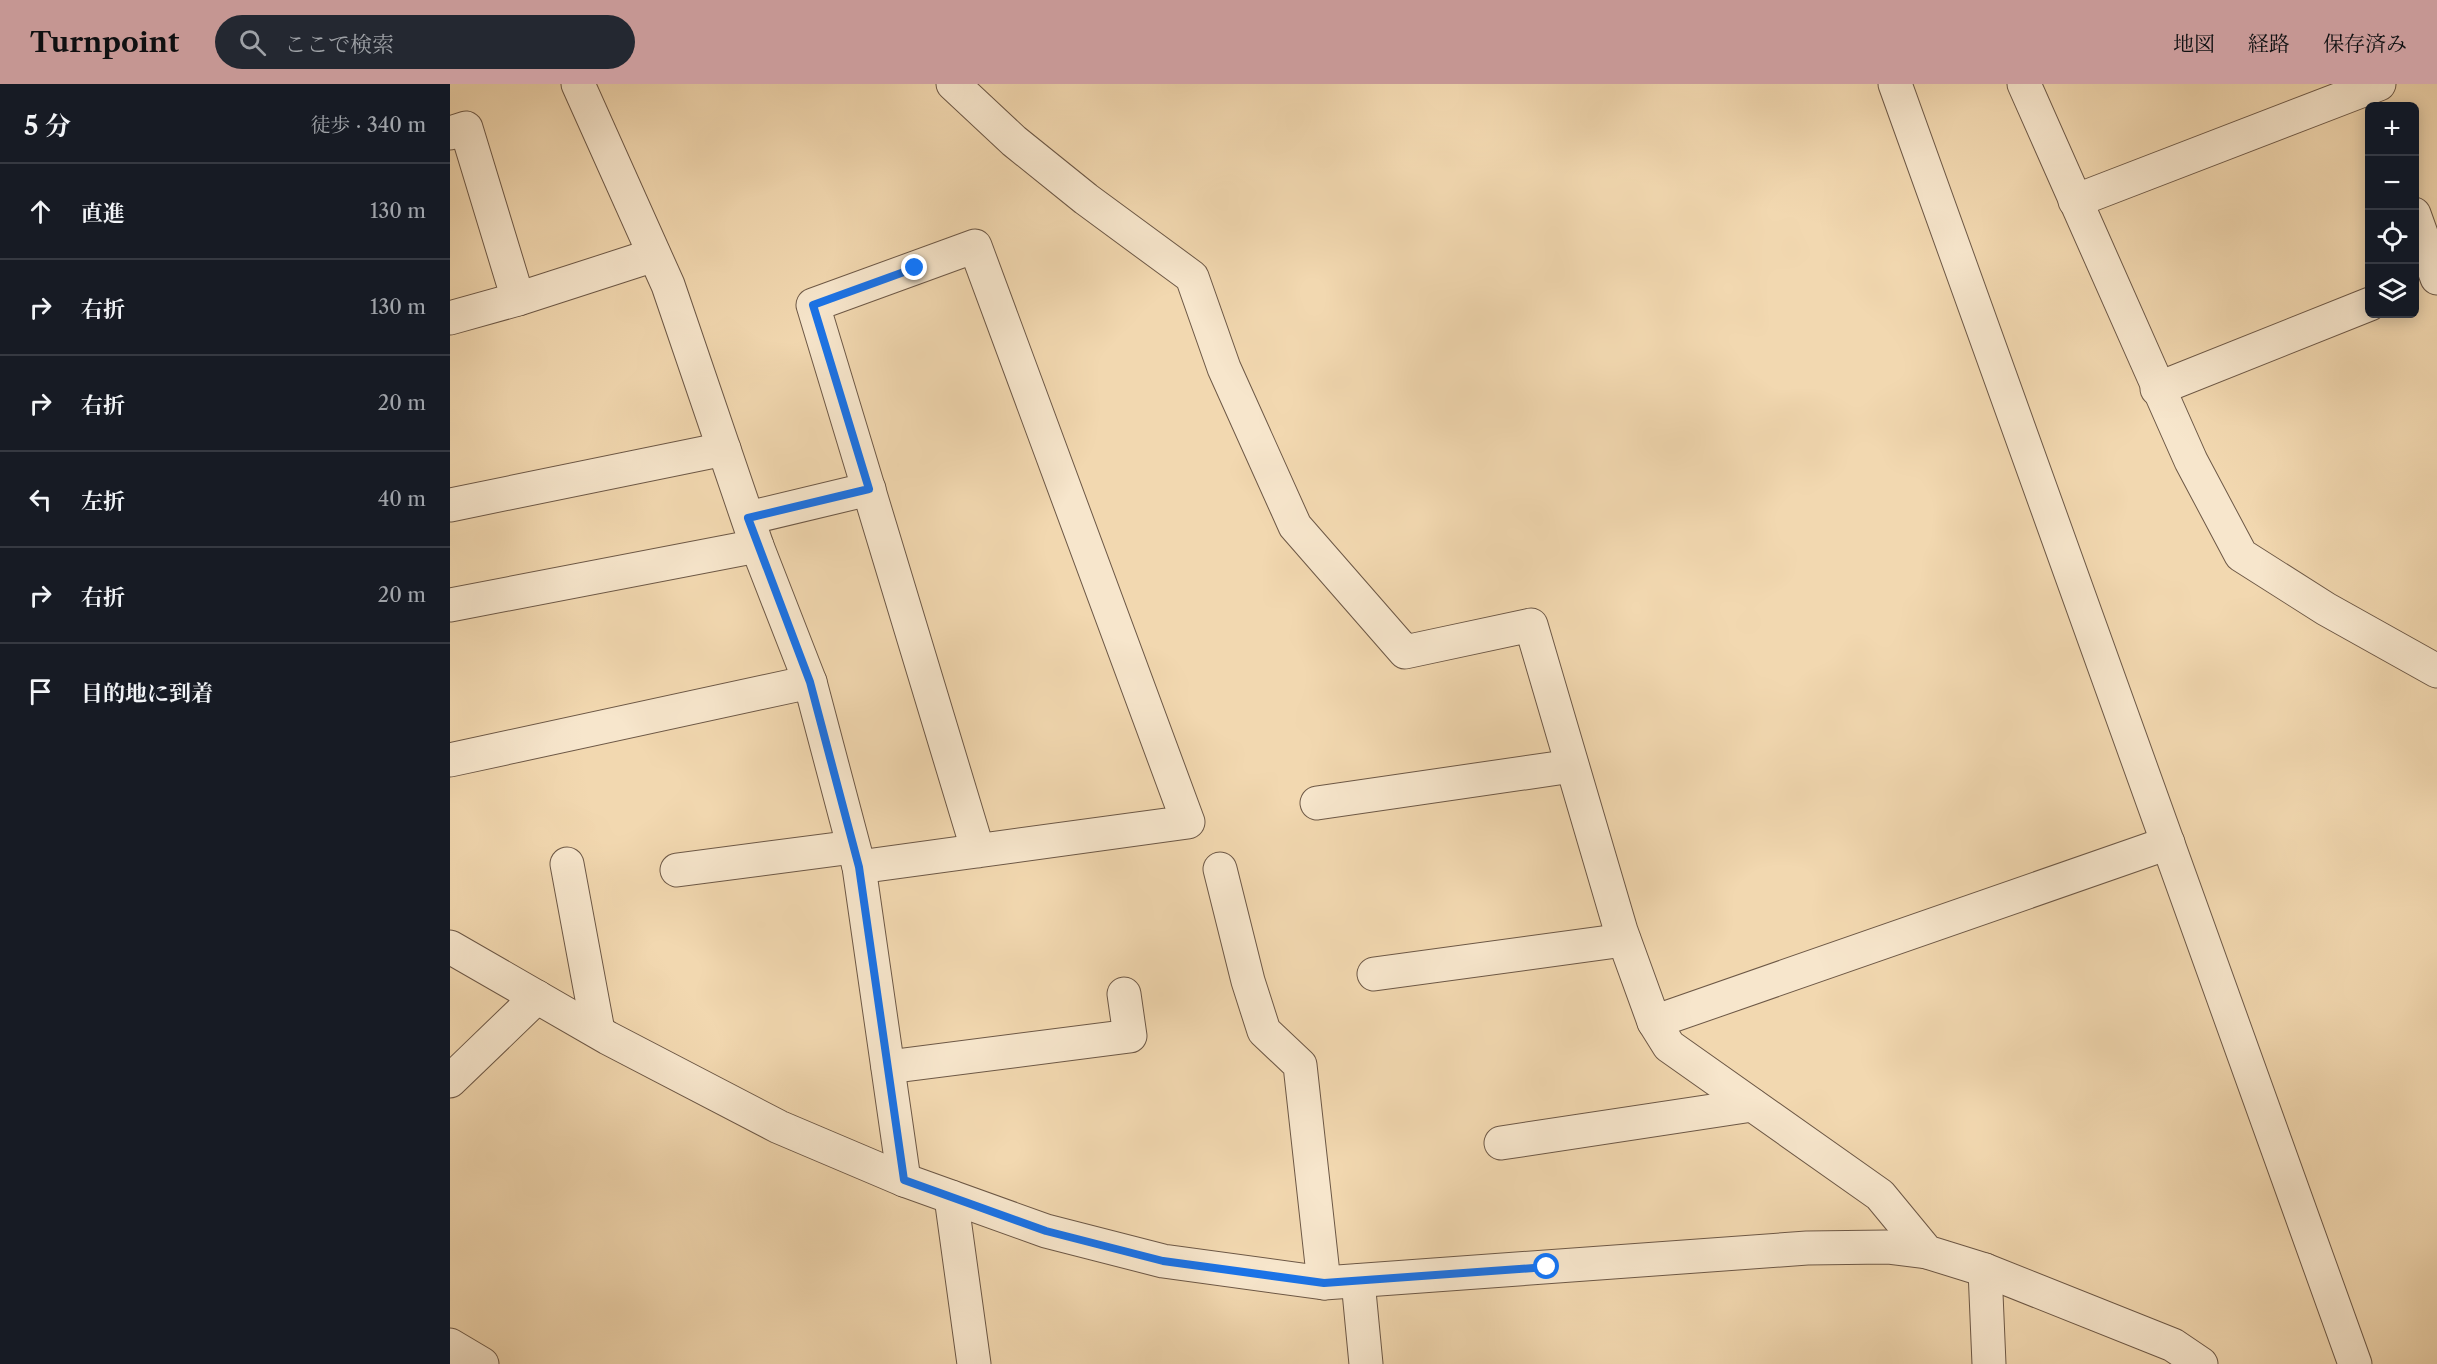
<!DOCTYPE html>
<html lang="ja">
<meta charset="utf-8">
<style>
:root{--surface:#171b24;--page:#242831;--text:#f1f3f6;--muted:#9ea1a6;--line:#363941;--accent:#c59692}
body{margin:0;font-family:"Libre Caslon Text","Noto Serif JP",serif;background:var(--page);color:var(--text)}
.controls{position:absolute;right:18px;top:18px;display:grid;overflow:hidden;border-radius:9px;box-shadow:0 3px 15px #0003}
.controls button{width:54px;height:54px;display:grid;place-items:center;padding:0;border:0;border-bottom:2px solid var(--line);background:var(--surface);color:var(--text);font:30px sans-serif}
.stop{position:absolute;width:18px;height:18px;margin:-14px;border:4px solid #1a73e8;border-radius:50%;background:#fff}
.stop.end{background:#1a73e8;border-color:#fff;box-shadow:0 2px 6px #0008}
.list{margin:0;padding:0;list-style:none}
h2{display:flex;justify-content:space-between;align-items:center;height:78px;margin:0;padding:0 24px;font-size:26px}
h2 small{font-size:20px;font-weight:400;color:var(--muted)}
.list li{display:grid;grid-template-columns:39px 1fr auto;gap:18px;align-items:center;box-sizing:border-box;height:96px;padding:0 24px;border-top:2px solid var(--line)}
.list b{display:block;font-size:22px;white-space:nowrap}
.list em{font-size:20px;font-style:normal;color:var(--muted)}
.icon{flex:none;width:33px;height:33px;fill:none;stroke:currentColor;stroke-width:2;stroke-linecap:round;stroke-linejoin:round}
.map{position:relative;flex:none;width:1987px;height:1280px;overflow:hidden}
header{display:flex;align-items:center;gap:36px;box-sizing:border-box;height:84px;padding:0 30px;background:var(--accent);color:#111}
header strong{font-size:28px}
nav{display:flex;gap:33px;margin-inline-start:auto;font-size:21px}
.search{width:420px;height:54px;background:var(--page);display:flex;align-items:center;gap:15px;box-sizing:border-box;padding:0 21px;border-radius:33px;color:var(--muted);font-size:22px}
main{display:flex}
aside{flex:1;background:var(--surface)}
.map>svg:first-child{display:block}
.lines{fill:none;stroke-linecap:round;stroke-linejoin:round}
.minor-casing{stroke:#6d5846;stroke-width:35}
.minor{stroke:#f7e6cc;stroke-width:33}
.route{stroke:#1a73e8;stroke-width:8}
</style>
<header>
<strong>Turnpoint</strong>
<div class="search"><svg class="icon" aria-label="search" viewBox="0 0 24 24"><circle cx="10" cy="10" r="6"/><path d="M15 15l6 6"/></svg>ここで検索</div>
<nav><a>地図</a><a>経路</a><a>保存済み</a></nav>
</header>
<main>
<aside>
<h2>5 分<small>徒歩 · 340 m</small></h2>
<ul class="list">
<li><svg class="icon" aria-label="ahead" viewBox="0 0 24 24"><path d="M12 20V5M6 11l6-6 6 6"/></svg><div><b>直進</b></div><em>130 m</em></li>
<li><svg class="icon" aria-label="right" viewBox="0 0 24 24"><path d="M7 20v-9h11M14 6l5 5-5 5"/></svg><div><b>右折</b></div><em>130 m</em></li>
<li><svg class="icon" aria-label="right" viewBox="0 0 24 24"><path d="M7 20v-9h11M14 6l5 5-5 5"/></svg><div><b>右折</b></div><em>20 m</em></li>
<li><svg class="icon" aria-label="left" viewBox="0 0 24 24"><path d="M17 20v-9H6M10 6l-5 5 5 5"/></svg><div><b>左折</b></div><em>40 m</em></li>
<li><svg class="icon" aria-label="right" viewBox="0 0 24 24"><path d="M7 20v-9h11M14 6l5 5-5 5"/></svg><div><b>右折</b></div><em>20 m</em></li>
<li><svg class="icon" aria-label="arrive" viewBox="0 0 24 24"><path d="M6 21V4h12l-3 4 3 4H6"/></svg><div><b>目的地に到着</b></div></li>
</ul>
</aside>
<div class="map">
<svg width="1987" height="1280" viewBox="0 0 1987 1280">
<rect width="100%" height="100%" fill="#f2d8b0"/>
<filter id="stains"><feTurbulence type="fractalNoise" baseFrequency=".00333" numOctaves="4"/><feColorMatrix values="0 0 0 0 .2 0 0 0 0 .09 0 0 0 0 .02 0 0 0 .5 -.17"/></filter>
<radialGradient id="worn" r=".72"><stop offset=".6" stop-color="#630" stop-opacity="0"/><stop offset="1" stop-color="#630" stop-opacity=".3"/></radialGradient>
<g class="lines">
<defs>
<g id="minor">
<path d="M128,0L218,201L307,462L360,598L409,783L454,1096"/>
<path d="M503,0L564,57L636,115L742,193L774,284L845,442L955,568L1081,541L1171,847L1204,938L1219,962L1430,1111L1477,1168L1535,1186L1723,1261L1751,1280"/>
<path d="M1445,0L1905,1280"/>
<path d="M1574,0L1741,377L1791,471L1876,525L1987,587"/>
<path d="M0,49L16,44L68,215"/>
<path d="M1625,117L1929,0"/>
<path d="M1964,130L1987,194"/>
<path d="M0,234L68,215L204,171"/>
<path d="M1707,305L1920,220"/>
<path d="M0,421L274,365"/>
<path d="M298,434L419,405"/>
<path d="M0,521L307,462"/>
<path d="M0,676L360,598"/>
<path d="M867,719L1122,682"/>
<path d="M117,780L148,947"/>
<path d="M409,783L738,738L525,162L363,221L528,767"/>
<path d="M770,785L798,897L814,947L850,981L874,1199"/>
<path d="M227,786L403,763"/>
<path d="M0,863L158,954L329,1043L454,1096L596,1147L713,1177L874,1199L1357,1164L1437,1163L1477,1168"/>
<path d="M924,890L1174,856"/>
<path d="M1204,938L1718,759"/>
<path d="M438,983L680,952L674,910"/>
<path d="M0,997L87,913"/>
<path d="M1051,1059L1302,1021"/>
<path d="M501,1113L524,1280"/>
<path d="M1535,1186L1539,1280"/>
<path d="M908,1197L916,1280"/>
<path d="M0,1261L32,1280"/>
</g>
</defs>
<!-- minor casing -->
<use href="#minor" class="minor-casing"/>
<!-- minor -->
<use href="#minor" class="minor"/>
</g>
<g class="lines">
<!-- route -->
<path class="route" d="M465,184L363,221L419,405L298,434L360,598L409,783L454,1096L596,1147L713,1177L874,1199L1097,1183"/>
</g>
<rect width="100%" height="100%" filter="url(#stains)"/>
<rect width="100%" height="100%" fill="url(#worn)"/>
</svg>
<div class="controls">
<button>+</button>
<button>−</button>
<button><svg class="icon" aria-label="locate" viewBox="0 0 24 24"><circle cx="12" cy="12" r="6"/><path d="M12 2v4M12 18v4M2 12h4M18 12h4"/></svg></button>
<button><svg class="icon" aria-label="layers" viewBox="0 0 24 24"><path d="M12 4l9 5-9 5-9-5zM3 14l9 5 9-5"/></svg></button>
</div>
<div class="stop" style="left:1097px;top:1183px"></div>
<div class="stop end" style="left:465px;top:184px"></div>
</div>
</main>
